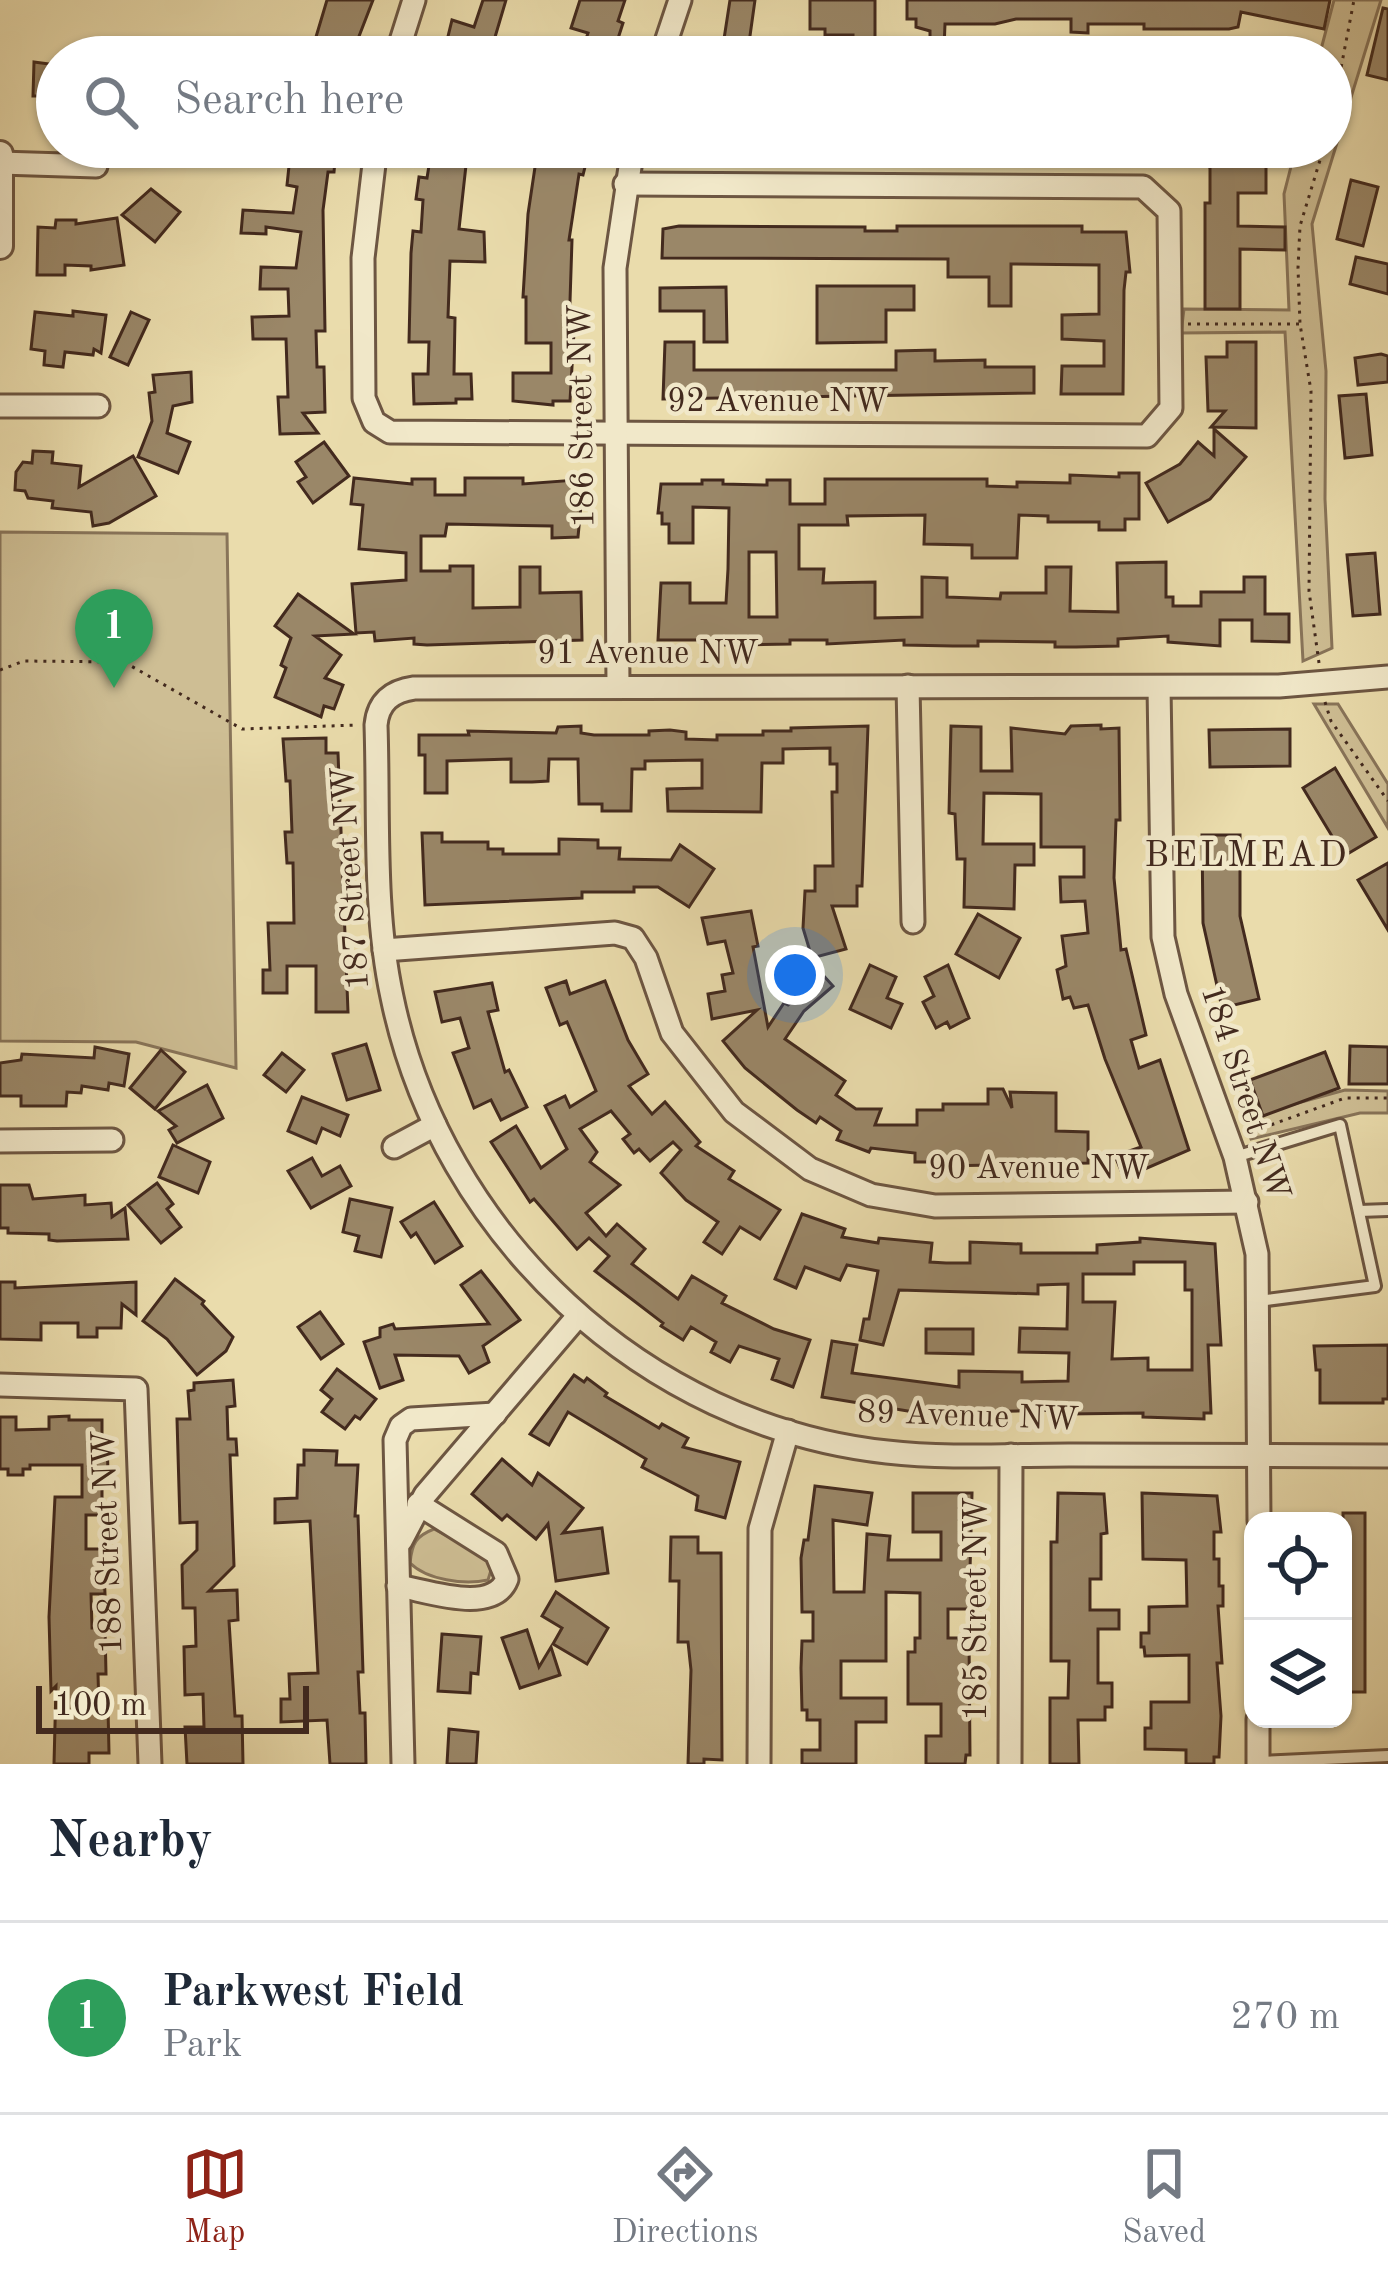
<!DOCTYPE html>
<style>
:root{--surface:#fff;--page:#f2f2f3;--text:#1f2937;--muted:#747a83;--line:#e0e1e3;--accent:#8f2418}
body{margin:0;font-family:"Old Standard TT",serif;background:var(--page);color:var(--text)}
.controls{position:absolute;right:36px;bottom:36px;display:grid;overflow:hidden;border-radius:24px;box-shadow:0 3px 9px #0004}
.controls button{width:108px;height:108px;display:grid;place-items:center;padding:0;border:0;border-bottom:3px solid var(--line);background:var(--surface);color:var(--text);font:60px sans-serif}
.scale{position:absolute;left:36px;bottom:30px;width:273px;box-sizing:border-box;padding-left:12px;border:6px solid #432a1e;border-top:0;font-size:33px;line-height:42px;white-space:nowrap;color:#432a1e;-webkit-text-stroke:9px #f1e8c9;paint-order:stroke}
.you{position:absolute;left:795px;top:975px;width:42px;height:42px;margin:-30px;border:9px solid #fff;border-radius:50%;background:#1a73e8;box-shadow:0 0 0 18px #1a73e833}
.badge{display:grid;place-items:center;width:78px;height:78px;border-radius:50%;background:var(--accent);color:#fff;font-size:39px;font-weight:700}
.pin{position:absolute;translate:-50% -99px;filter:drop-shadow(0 3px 6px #0008)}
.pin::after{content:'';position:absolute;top:63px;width:42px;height:36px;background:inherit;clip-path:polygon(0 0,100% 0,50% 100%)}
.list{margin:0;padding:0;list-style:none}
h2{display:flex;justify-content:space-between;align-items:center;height:156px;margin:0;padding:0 48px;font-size:51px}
h2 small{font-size:39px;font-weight:400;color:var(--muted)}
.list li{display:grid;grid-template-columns:78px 1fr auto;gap:36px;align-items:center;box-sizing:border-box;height:192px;padding:0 48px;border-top:3px solid var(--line)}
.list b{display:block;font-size:45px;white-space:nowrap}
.list p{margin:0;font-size:39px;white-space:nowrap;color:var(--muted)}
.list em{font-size:39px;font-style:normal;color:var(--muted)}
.icon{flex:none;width:66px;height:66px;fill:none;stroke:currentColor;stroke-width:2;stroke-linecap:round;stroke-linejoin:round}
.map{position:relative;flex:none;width:1388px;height:1764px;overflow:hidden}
.search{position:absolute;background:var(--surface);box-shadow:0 3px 9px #0004;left:36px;right:36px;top:36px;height:132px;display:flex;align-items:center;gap:30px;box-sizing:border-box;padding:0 42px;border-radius:66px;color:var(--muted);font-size:45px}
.sheet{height:348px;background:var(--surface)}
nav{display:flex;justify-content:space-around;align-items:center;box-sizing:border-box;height:168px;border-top:3px solid var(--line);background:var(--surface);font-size:33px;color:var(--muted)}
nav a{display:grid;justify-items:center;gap:6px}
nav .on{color:var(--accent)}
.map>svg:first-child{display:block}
.green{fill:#cebe94;stroke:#887459;stroke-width:3}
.building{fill:#9a8768;stroke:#432a1e;stroke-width:3;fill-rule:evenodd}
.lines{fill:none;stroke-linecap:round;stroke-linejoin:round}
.service-casing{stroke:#6d5642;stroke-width:16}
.minor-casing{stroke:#6d5642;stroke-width:27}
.tertiary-casing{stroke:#6d5642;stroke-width:30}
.path{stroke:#432a1e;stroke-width:3;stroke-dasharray:3 6;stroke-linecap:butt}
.service{stroke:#f1e8c9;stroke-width:10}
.minor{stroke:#f1e8c9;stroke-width:21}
.tertiary{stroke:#f1e8c9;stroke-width:24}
.labels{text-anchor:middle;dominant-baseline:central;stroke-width:9;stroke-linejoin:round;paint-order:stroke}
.street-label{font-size:33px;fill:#432a1e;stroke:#f1e8c9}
.neighbourhood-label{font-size:36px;letter-spacing:3px;fill:#432a1e;stroke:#f1e8c9}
</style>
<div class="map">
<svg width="1388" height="1764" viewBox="0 0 1388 1764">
<rect width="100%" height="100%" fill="#eadcac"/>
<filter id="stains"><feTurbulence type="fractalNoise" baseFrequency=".00167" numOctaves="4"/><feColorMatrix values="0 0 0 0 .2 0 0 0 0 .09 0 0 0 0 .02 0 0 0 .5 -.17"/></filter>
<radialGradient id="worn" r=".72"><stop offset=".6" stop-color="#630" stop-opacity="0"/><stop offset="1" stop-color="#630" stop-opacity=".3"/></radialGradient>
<!-- green -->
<g class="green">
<path d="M1334,0H1381L1312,224L1326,371L1325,499L1332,648L1303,661L1285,332L1181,333L1184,309L1289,310L1284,194L1296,147H1331V57H1319Z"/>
<path d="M0,532L227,534L236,1068L136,1042L0,1041Z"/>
<path d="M1314,704H1338L1388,784V828Z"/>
<path d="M1345,1090L1388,1091V1113H1360L1251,1139L1243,1118Z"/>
<path d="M434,1529L485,1556L492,1567L488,1580C464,1585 427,1580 410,1563C412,1543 416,1536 434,1529Z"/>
</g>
<!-- building -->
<g class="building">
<path d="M327,0H373L351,57H310Z"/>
<path d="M483,0H506L490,54L476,49L474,57H443L452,20L474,27Z"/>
<path d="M580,0H625L618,21L623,23L612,57H580L588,33L571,28Z"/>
<path d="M730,0H755L749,43L724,39Z"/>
<path d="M810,0H875V51L853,50V35H825V29H810Z"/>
<path d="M907,0H1330L1324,29L1241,12L1238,27L1229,29H1144V24H1088V33L1071,32V19H1016L995,24H945L944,49H930V31L916,27V19H907Z"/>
<path d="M1383,8L1388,9V80L1367,75Z"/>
<path d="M34,62L57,65V96H33Z"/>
<path d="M291,147L336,150L334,172H328L323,210L325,331H316L317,367H324L325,412L303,413L318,433L280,434L278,397H288L286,339H253L252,317L289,316L288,289H260L261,267L296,268L301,232L266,227V234L241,233L243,210L293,213L297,187L287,185Z"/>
<path d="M432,147H468L459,229L484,232L485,262L450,261L448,317L455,318L454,374H471L472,399H456V403L414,404L413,374H428L429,342H409L411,253L413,231L421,232L423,200L416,199L419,177L427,178Z"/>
<path d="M538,147H590L583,175L579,174L569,240H572L569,332H574L570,401H553V405L513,401V373H551V343H526V297H523L528,214Z"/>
<path d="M1192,147H1231L1246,165H1266V193H1238V226L1285,227V250L1240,249V309H1205V203H1210V168Z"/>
<path d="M1351,180L1378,187L1363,246L1337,239Z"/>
<path d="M151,189L180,212L155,242L122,215Z"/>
<path d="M117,218L124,265L91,270V266L65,265V275H37L38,227L55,228L56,220H76V224Z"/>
<path d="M679,226L865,227V231H897V226H1082V232H1126L1130,272H1126L1124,290L1123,394H1061L1062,366H1104V341L1062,339V315L1099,314V265L1011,264V306H989V277H948V259L662,258L663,229Z"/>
<path d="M1356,257L1388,264V294L1350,284Z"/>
<path d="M817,286H914V310H886V342L817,343Z"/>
<path d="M726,287L727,342H704V311H660V288Z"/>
<path d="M73,311L106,315L101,353L94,349L93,355L65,352L63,367L44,365L45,351L31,349L35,312L73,316Z"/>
<path d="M131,312L149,320L128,365L110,357Z"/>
<path d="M665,342H694V370H896V351L935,350V361L985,360V367H1034V393L663,399Z"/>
<path d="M1227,342H1256V428L1211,427L1225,411H1208L1206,357H1227Z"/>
<path d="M1381,354L1388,356V382L1358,385L1355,358Z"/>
<path d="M191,372L192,402L173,406L167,433L190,442L178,473L138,457L152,421L149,393L155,392L153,375Z"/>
<path d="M1366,394L1372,455L1345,458L1339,396Z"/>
<path d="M1214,429L1246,457L1210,499L1168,522L1146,483L1180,464L1198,442L1214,456Z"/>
<path d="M324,442L349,476L313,503L298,482L306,477L296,462Z"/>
<path d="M33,451L53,452L52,463L81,466L79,487L133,456L156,496L109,523L93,526L91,512L52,508L53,501L28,498L25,491L15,490L16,472L23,462L32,463Z"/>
<path d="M1119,473H1139V519H1125V530H1099V522H1048V516L1019,515L1017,558H972V545L924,544L925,515L847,516L848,525H799V569H824L823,583L875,582V618L922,617V577L947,578V597L1000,599L1001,593H1046V567H1071L1070,611L1118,612L1117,563L1166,562V597H1173V606H1201V592H1244V577H1265V614H1289V642L1252,641V620H1220V646L1168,642V636L1118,639V646L1076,647H1055V642L978,641V646H953L904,645V640L827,644V640H790V644L740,645H719V640H658L661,583H690V603H726L728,569L729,508L693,507V543H669V524H662V513H658L661,484H702V480H723V484L767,485V480H790V504H825V479H987V486L1017,487V482L1070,483V475L1119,477ZM749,552H776L777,617H749Z"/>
<path d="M354,478L412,484V479H435V495H465V478H523V484L576,480V495H582L578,537L552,538V526L447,524L445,536H421V571H450V566H473V608L520,607V567H540V593L581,592L582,640L427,645L414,644V638L375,641L374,632L356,633L352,584L406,580V553L359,549L363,505L351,504Z"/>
<path d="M1375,553L1380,614L1353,616L1347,555Z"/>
<path d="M298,594L354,634L315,636L341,655L325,678L343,685L334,709L324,706L321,717L275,697L286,668L281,665L291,638L275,626Z"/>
<path d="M1101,725V729L1119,728L1120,820H1116L1114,878L1121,950L1126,949L1146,1035L1131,1040L1139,1068L1160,1060L1189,1150L1124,1178L1115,1156L1141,1147L1105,1059L1088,1005L1074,1008L1070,997L1063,999L1057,970L1066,966L1062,936L1088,933L1085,901L1061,902L1060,877H1084V847H1041V794L984,793L983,844H1034V865H1015L1014,909L964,907L965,859H957L955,814L949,813L951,726L981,727V771H1012L1011,728L1065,734L1071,726Z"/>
<path d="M581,726V733L594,735H649V731L670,730L686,732V739L717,740V735H763V731H791V728L868,726L862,886H857V906H832L846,949L812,958L803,928L805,891H815V866H833L832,792H837V764H830V748L783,749V763H762L761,812L668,811L667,789L702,788V760L645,761V769H632L631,811H602V804H579L578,759H549L548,781L532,782H511V759L447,761V793H425V755H419V735H469L468,731L556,733L558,727Z"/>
<path d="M1290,729V766L1210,767L1209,730Z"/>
<path d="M326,738V753H338L348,1012H316V966H287V993H263V970H270L268,923H294L293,863H287L285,832H292L290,781H286L283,739Z"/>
<path d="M1335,768L1376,837L1344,856L1303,788Z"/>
<path d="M422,833H442V842H488V849H503V854H559V839L598,840V848H620L619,859L671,860L680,845L714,869L689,907L658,887H634V892H582V898L425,905Z"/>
<path d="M1202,835H1240V916L1259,999L1222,1008L1203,923Z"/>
<path d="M1388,863V930L1358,880Z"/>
<path d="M751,911L758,946L753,947L768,1027L784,1003L788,1005L823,975L833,986L804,1011L785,1039L845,1081L836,1095L856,1109H881L875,1125H917V1110H943V1104H988V1089H1003L1012,1108L1010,1092L1056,1093V1131L1088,1132V1163L943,1166V1162H915V1153L871,1148L869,1152L837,1140L841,1131L820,1117L816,1123L797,1110L745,1068L723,1041L757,1010L712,1019L708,994L725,991L722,975L733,973L725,941L708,944L702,918Z"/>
<path d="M978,914L1020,938L999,978L956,954Z"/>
<path d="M870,965L896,977L887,998L902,1004L891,1028L850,1009Z"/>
<path d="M948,965L969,1018L950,1028L947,1022L936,1028L923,1002L934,996L925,977Z"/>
<path d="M566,981L570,994L605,981L628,1040L648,1074L629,1086L652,1114L665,1102L700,1142L696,1146L734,1171L729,1179L780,1210L760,1239L740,1227L722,1254L704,1242L718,1222L686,1200L661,1173L681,1150L673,1142L650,1161L639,1149L634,1153L623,1139L630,1134L611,1111L580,1129L597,1152L590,1162L620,1185L586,1213L606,1236L617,1224L645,1249L632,1264L678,1299L692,1276L726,1296L722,1303L774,1329L810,1340L793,1387L772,1379L779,1359L739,1346L730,1362L711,1352L716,1342L691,1327L683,1340L661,1326L663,1323L595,1271L609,1256L589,1238L577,1249L534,1199L530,1202L491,1142L516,1126L541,1168L567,1149L545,1106L565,1096L570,1107L596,1091L567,1022L560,1025L546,988Z"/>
<path d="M492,983L498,1010L488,1012L505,1072L509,1070L527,1107L501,1120L491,1100L474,1108L453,1053L469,1048L460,1018L442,1022L435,992Z"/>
<path d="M366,1044L380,1090L347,1100L333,1054Z"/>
<path d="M1350,1046L1388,1047V1084H1349Z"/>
<path d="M95,1047L129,1054L124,1086L109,1083L108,1090L82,1086L81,1093L67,1092L66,1106H21V1096H0V1063L21,1060L22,1054L94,1058Z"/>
<path d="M161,1050L185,1072L155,1109L130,1088Z"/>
<path d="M1325,1052L1339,1088L1263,1116L1250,1080Z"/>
<path d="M282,1053L304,1070L286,1092L264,1075Z"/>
<path d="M207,1085L223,1118L177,1143L169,1130L176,1126L158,1111Z"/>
<path d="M302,1097L348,1115L340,1136L322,1128L316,1143L288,1131Z"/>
<path d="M173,1145L210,1162L198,1193L159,1177Z"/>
<path d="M312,1158L322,1176L340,1166L351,1186L311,1208L288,1171Z"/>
<path d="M157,1183L173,1204L167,1209L181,1227L161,1243L128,1205Z"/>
<path d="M0,1185H29L33,1199L85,1195V1205L111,1203L112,1217L125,1208L128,1239L57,1241L49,1240V1234L8,1233V1228H0Z"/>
<path d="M350,1199L392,1208L381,1257L355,1251L359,1236L343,1232Z"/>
<path d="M434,1202L462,1246L435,1263L416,1233L411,1237L401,1222Z"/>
<path d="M802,1214L845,1229L842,1237L878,1243L879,1238L932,1243L930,1262L946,1263H970V1242L1021,1244V1253H1097V1245L1140,1242V1238L1215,1244L1221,1345H1208L1211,1413H1204V1419L1143,1417V1413L1068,1414V1410L920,1413L822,1397L832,1341L857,1345L852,1373L959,1387V1371L1022,1372V1382L1068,1381L1069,1353L1019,1352L1020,1328L1067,1329L1068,1284L1038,1285V1294L899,1290L883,1345L860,1340L864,1319H869L878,1271L847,1265L840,1280L805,1267L796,1288L775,1279ZM1134,1262H1185V1290H1192V1370H1148V1358L1112,1359L1115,1302H1083V1274H1134Z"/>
<path d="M481,1271L520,1320L483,1346L489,1362L469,1373L459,1356L395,1355L403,1380L380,1388L364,1342L380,1337V1328L393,1324L395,1329L489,1324L461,1285Z"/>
<path d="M175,1279L204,1301L202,1304L233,1337L226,1351L197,1375L167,1339L143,1321Z"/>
<path d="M0,1282H15V1288L136,1282V1315L122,1304L121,1328H97V1337H78V1323H41V1340L0,1339Z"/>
<path d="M320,1312L343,1344L321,1359L298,1327Z"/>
<path d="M926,1329H973V1354L926,1353Z"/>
<path d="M1388,1345V1399H1383V1403H1320V1370H1316L1314,1346Z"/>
<path d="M337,1369L376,1399L360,1419L355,1416L345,1429L322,1412L332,1399L321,1390Z"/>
<path d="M574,1375L584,1382L587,1378L607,1393L605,1396L659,1428L662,1424L688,1438L683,1447L740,1462L725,1518L696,1510L698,1496L642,1467L646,1459L568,1412L549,1445L530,1434Z"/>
<path d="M233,1380L235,1406L227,1407L228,1439H236L237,1455H230L234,1566L209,1591L237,1590L238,1620L229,1621L235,1716H242L243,1764H187L185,1727H204L203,1694L185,1695L184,1647L196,1646L195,1608H183L182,1565L197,1550V1522L180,1523L177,1419H190L188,1391L194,1390V1383Z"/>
<path d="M69,1416V1420H102V1438L107,1437L108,1473H102V1515H86V1549H103L105,1594H91L92,1628H105L106,1674H98L99,1708H108L109,1753H89V1764H54L56,1686L51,1691L49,1617L55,1497H82V1465H30V1469H23V1475H8V1469H0V1417H16V1430L49,1429V1417Z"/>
<path d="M304,1450L337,1451L336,1465H358L355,1516H358L363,1672H358L360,1713H365L366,1764H330L327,1720L281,1722V1699H290L289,1674L318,1673L310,1521L275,1523V1499L297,1498L298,1465H304Z"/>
<path d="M502,1459L532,1485L538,1473L583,1508L563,1533L602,1528L608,1573L556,1581L548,1524L536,1539L507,1515L502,1520L472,1494Z"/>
<path d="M815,1486L872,1493L867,1525L833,1520L834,1592H864L867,1534L890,1536L888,1560H941V1532H913V1493H972L969,1609H948V1638H969L970,1755H966L965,1764H926V1736H941V1704H908V1652H915V1638H920V1593L886,1592V1661H841V1698H886V1722H856V1764H802V1750H820V1720H807V1710H802L801,1668L802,1641H813V1612H802L801,1558L804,1540H808Z"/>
<path d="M1058,1493L1104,1494L1107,1533L1101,1534V1579H1090V1610H1119V1629H1098V1683H1112V1707H1105V1720H1078L1079,1764H1050V1698H1068L1069,1661H1051V1542H1057Z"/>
<path d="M1142,1493L1217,1496L1221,1532H1214V1559H1219V1586H1223V1606H1218L1222,1663H1217L1221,1716L1219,1757H1214V1764H1186V1750L1145,1749V1728H1151V1702H1189V1655L1145,1656L1144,1647H1141V1633H1149V1607L1187,1606L1186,1560L1143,1559Z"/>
<rect x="1343" y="1513" width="22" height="179"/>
<path d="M671,1537H698V1553H721L722,1760L704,1759V1764H688L691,1670L688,1642H678L679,1581H670Z"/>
<path d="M556,1592L608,1628L587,1664L553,1644L562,1628L542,1616Z"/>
<path d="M527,1630L539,1667L551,1647L560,1675L520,1688L502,1638Z"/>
<path d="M442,1634L481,1637L478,1674L471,1673L470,1693L438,1691Z"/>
<path d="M449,1729L478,1732L476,1764H447Z"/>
</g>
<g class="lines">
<defs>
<g id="service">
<path d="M1235,1157L1340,1125L1375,1286L1259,1301"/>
<path d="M1359,1211L1388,1210"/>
<path d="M1259,1762L1388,1756"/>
</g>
<g id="minor">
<path d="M396,57L414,0"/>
<path d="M661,57L680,0"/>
<path d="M376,147L363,258L364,398L374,422L390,432L1147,436L1171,408L1169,211L1143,187L625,184"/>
<path d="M0,163L96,166"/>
<path d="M0,406H98"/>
<path d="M1388,677L1279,686L414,688C392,691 378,702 376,725C379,814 373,909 392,997C441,1235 645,1426 887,1452C947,1459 1009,1455 1069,1455C1176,1455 1282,1455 1388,1456"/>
<path d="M618,686L615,268L633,147"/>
<path d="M908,686L913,922"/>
<path d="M1159,687L1163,937L1176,994L1235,1157L1257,1254L1259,1521"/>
<path d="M384,950L615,933L633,938L646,958L672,1033L734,1112L810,1169L871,1195L935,1206L1247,1202"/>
<path d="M0,1141L112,1140"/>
<path d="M394,1147L435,1125"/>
<path d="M0,1385L136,1389L150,1764"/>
<path d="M401,1541L425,1495L578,1316"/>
<path d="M398,1586C428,1591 493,1615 507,1579L496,1553L418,1504"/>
<path d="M403,1764L395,1440L401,1426L411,1419L495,1414"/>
<path d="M759,1764L760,1529L788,1431"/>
<path d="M1010,1764L1011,1455"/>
<path d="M1258,1764V1719"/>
</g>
<path id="tertiary" d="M0,154V246"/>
</defs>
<!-- service casing -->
<use href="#service" class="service-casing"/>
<!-- minor casing -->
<use href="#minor" class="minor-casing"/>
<!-- tertiary casing -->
<use href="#tertiary" class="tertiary-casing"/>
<!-- path -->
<g class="path">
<path d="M1331,120L1354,0"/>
<path d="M1188,324H1299"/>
<path d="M1319,663L1309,591L1311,391L1300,324L1298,268L1300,226L1324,147"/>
<path d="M0,670L24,661L124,662L242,729L357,725"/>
<path d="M1325,702L1331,721L1388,801"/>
<path d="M1246,1134L1345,1098H1388"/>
</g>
<!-- service -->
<use href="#service" class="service"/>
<!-- minor -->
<use href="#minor" class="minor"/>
<!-- tertiary -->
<use href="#tertiary" class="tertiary"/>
</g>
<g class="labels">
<!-- street labels -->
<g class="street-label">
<text x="778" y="402">92 Avenue NW</text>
<text transform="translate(583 416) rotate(-91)">186 Street NW</text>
<text x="648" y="654">91 Avenue NW</text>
<text transform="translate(352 878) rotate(-94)">187 Street NW</text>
<text transform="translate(1244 1093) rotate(72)">184 Street NW</text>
<text x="1039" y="1169">90 Avenue NW</text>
<text transform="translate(968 1417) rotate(2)">89 Avenue NW</text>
<text transform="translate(109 1542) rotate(-92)">188 Street NW</text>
<text transform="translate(977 1609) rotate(-90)">185 Street NW</text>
</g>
<!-- neighbourhood labels -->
<g class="neighbourhood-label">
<text x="1247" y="857">BELMEAD</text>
</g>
</g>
<rect width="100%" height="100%" filter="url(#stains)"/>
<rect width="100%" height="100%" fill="url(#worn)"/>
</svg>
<div class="controls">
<button><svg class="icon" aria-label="locate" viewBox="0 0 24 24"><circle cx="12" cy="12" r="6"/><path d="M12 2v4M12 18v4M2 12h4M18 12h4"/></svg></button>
<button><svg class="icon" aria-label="layers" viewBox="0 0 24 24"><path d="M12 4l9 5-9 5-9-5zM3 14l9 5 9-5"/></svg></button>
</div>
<div class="scale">100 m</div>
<div class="you"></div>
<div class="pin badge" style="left:114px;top:688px;background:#2e9e5b">1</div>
<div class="search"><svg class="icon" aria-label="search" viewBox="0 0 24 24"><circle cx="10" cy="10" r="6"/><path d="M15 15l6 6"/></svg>Search here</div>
</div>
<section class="sheet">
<h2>Nearby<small></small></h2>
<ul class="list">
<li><span class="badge" style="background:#2e9e5b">1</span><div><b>Parkwest Field</b><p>Park</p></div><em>270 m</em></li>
</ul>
</section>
<nav>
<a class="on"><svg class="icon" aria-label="map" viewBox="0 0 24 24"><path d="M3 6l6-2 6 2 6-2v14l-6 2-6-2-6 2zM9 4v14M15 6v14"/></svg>Map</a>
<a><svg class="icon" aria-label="directions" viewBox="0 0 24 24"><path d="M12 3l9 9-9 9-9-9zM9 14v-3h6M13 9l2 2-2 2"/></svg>Directions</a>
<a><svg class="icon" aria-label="saved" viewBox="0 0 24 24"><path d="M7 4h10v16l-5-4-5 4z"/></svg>Saved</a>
</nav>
